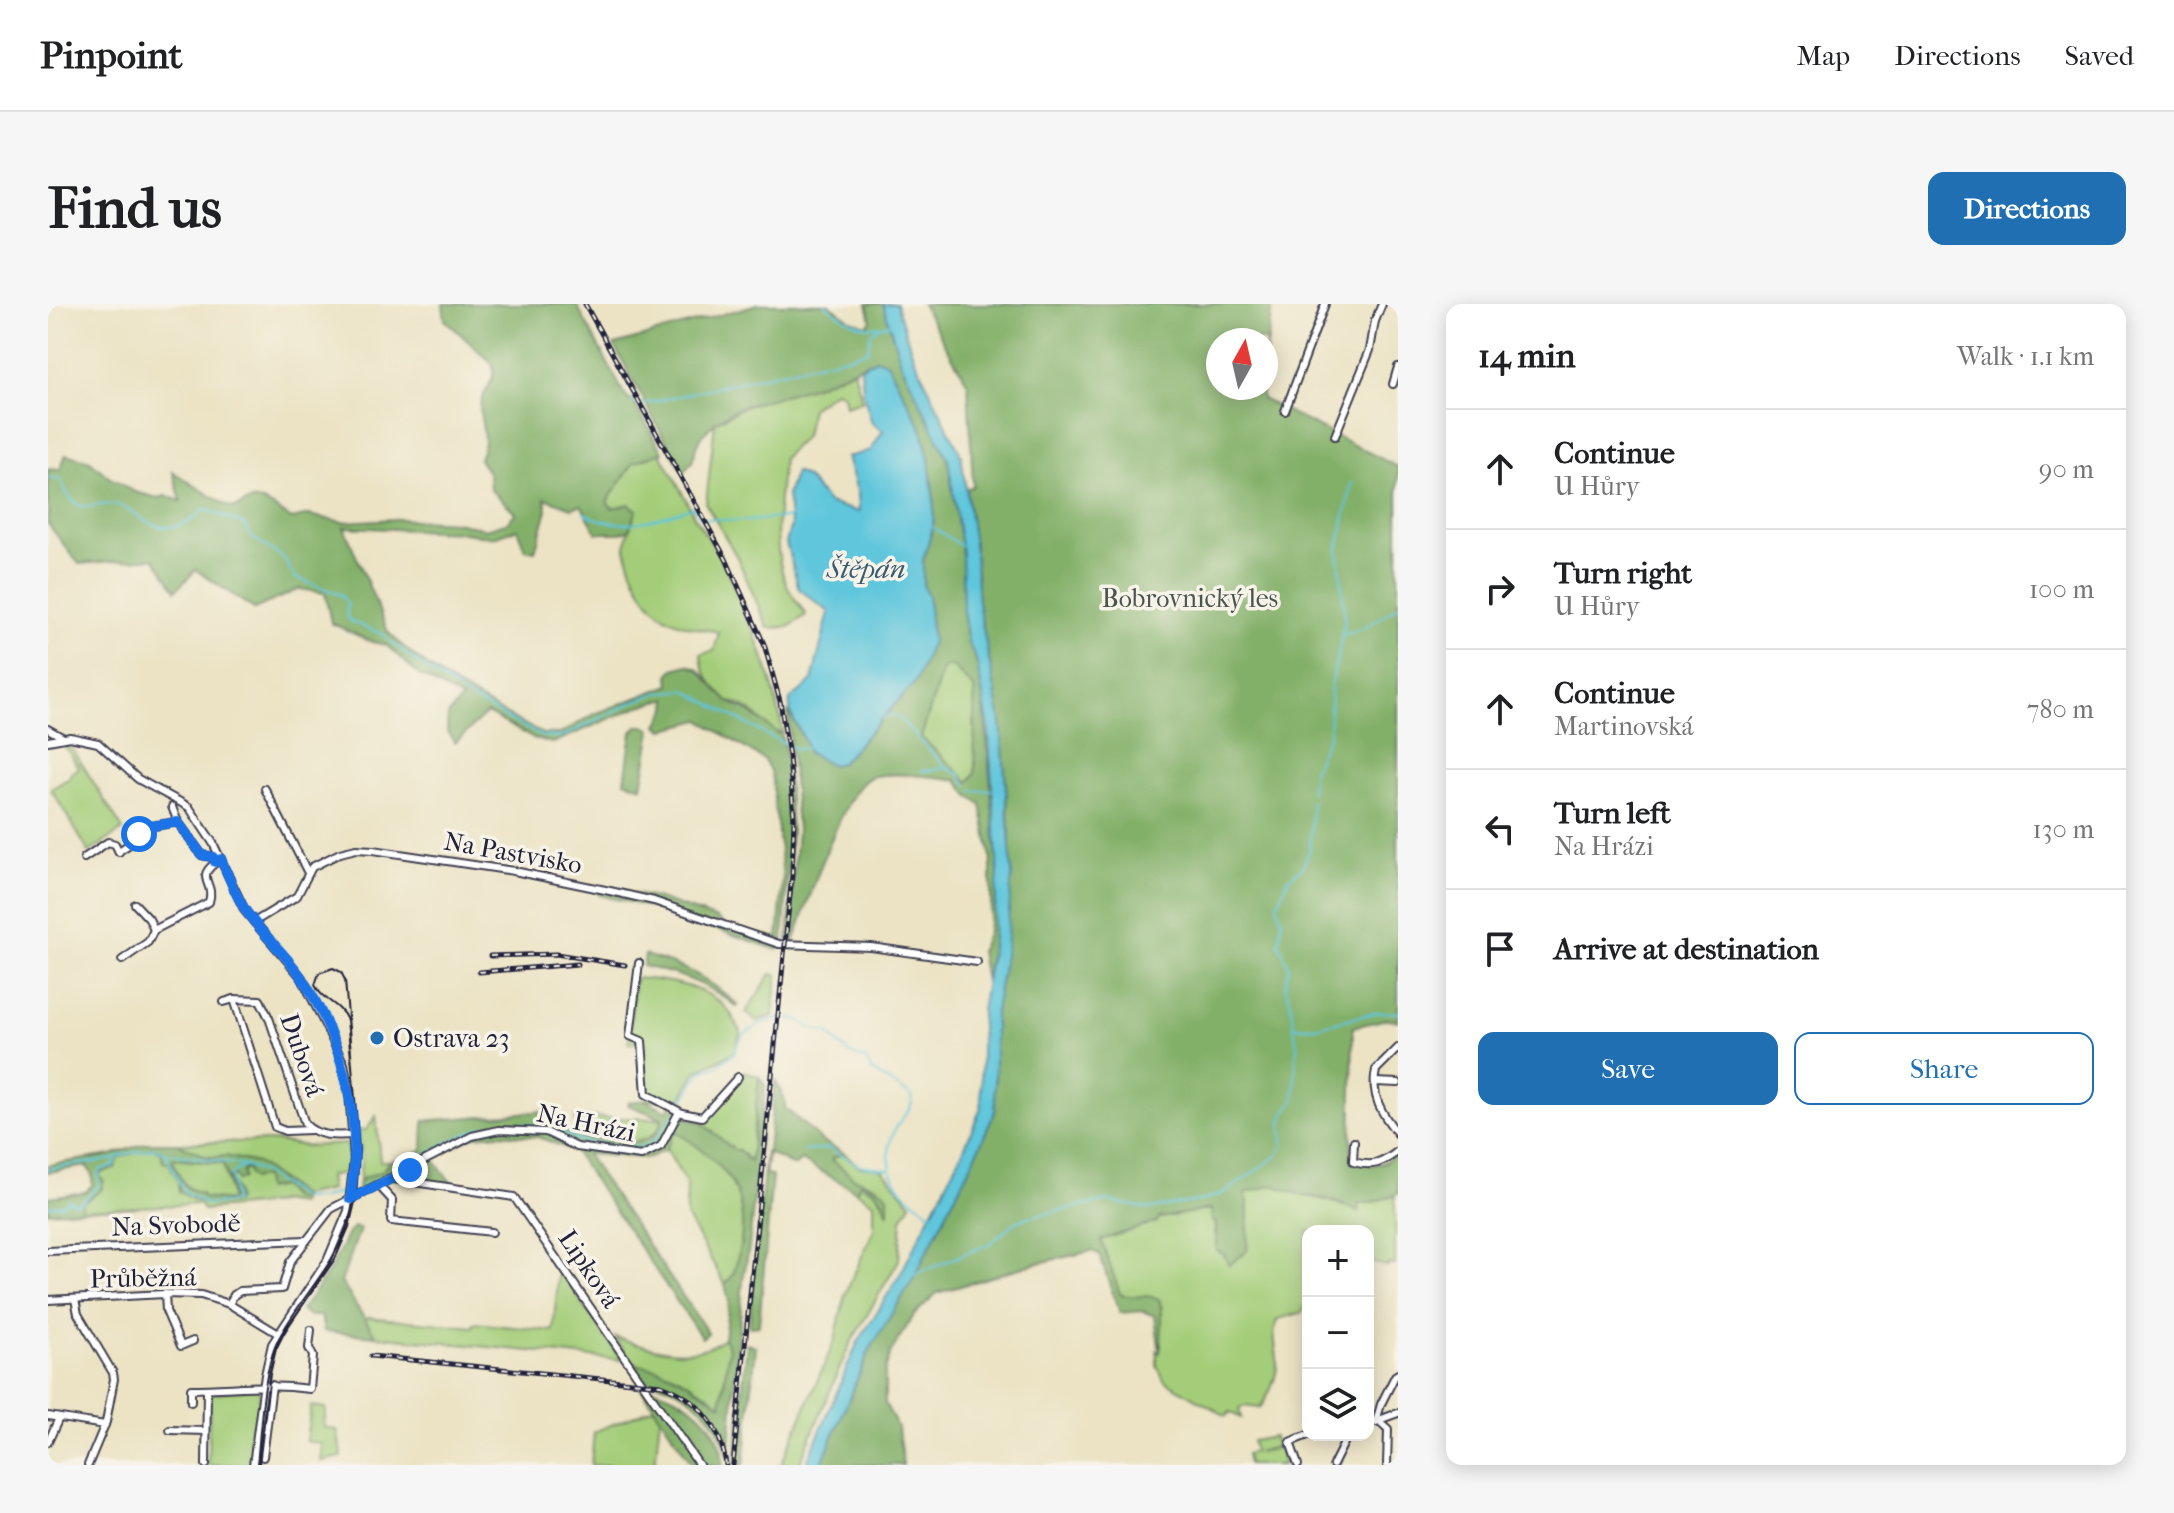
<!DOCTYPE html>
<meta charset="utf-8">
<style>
:root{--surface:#fff;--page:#f6f6f6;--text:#202124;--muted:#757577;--line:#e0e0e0;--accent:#1f6fb2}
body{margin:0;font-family:"IM FELL French Canon",serif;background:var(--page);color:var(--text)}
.controls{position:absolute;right:24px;bottom:24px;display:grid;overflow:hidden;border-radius:16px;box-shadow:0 4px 20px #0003}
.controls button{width:72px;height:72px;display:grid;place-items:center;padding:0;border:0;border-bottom:2px solid var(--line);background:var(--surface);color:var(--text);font:40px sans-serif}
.compass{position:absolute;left:1158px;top:24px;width:72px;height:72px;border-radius:50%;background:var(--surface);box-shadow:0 4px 20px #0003;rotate:8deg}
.stop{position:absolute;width:24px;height:24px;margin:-18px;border:6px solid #1a73e8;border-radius:50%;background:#fff}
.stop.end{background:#1a73e8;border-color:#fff;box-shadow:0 2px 8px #0008}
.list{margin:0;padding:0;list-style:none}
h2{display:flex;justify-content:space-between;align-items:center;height:104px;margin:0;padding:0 32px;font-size:34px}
h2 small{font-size:26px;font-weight:400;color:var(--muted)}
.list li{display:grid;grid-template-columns:52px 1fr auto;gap:24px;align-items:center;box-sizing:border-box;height:120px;padding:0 32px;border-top:2px solid var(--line)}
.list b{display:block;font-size:30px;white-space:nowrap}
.list p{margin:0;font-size:26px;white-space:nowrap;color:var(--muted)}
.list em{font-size:26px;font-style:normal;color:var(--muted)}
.actions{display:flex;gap:16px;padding:24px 32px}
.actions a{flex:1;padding:18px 0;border:2px solid var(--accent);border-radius:16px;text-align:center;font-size:28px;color:var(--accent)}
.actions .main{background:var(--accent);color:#fff}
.icon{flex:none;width:44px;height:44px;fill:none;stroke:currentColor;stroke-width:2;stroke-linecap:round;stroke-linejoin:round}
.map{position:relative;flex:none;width:1350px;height:1161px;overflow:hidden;border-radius:16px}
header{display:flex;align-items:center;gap:48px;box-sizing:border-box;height:112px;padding:0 40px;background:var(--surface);border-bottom:2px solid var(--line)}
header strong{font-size:38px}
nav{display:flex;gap:44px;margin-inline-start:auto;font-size:28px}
.intro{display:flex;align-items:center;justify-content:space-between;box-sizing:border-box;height:192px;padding:0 48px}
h1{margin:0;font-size:56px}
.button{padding:20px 36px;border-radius:16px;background:var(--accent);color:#fff;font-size:28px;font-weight:700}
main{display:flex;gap:48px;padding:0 48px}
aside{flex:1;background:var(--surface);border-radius:16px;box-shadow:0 4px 20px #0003}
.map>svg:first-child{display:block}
.green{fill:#a4cd79;stroke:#63785a;stroke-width:2}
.forest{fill:#83b069;stroke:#526952;stroke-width:2;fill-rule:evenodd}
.water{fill:#5fc6dc;stroke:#40748c;stroke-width:2}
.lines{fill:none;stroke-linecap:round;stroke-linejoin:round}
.stream{stroke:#5fc6dc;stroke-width:2}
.minor-casing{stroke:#403f50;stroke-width:10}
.minor{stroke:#fff;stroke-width:6}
.tram{stroke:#22223b;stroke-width:2}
.rail-casing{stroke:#22223b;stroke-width:5}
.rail{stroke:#f7f3e8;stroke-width:2;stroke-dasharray:6;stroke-linecap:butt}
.route{stroke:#1a73e8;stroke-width:10}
.poi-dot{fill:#1f6fb2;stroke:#f7f3e8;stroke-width:3}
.labels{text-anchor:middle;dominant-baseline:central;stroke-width:7;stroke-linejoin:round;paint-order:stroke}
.park-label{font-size:26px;fill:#49554e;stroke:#f7f3e8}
.street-label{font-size:26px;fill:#22223b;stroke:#f7f3e8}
.poi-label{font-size:26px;fill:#22223b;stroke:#f7f3e8;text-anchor:start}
.water-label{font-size:28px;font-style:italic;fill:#375b73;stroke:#f7f3e8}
</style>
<header>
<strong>Pinpoint</strong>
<nav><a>Map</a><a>Directions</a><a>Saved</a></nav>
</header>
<div class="intro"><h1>Find us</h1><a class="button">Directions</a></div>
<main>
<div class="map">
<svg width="1350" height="1161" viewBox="0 0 1350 1161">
<rect width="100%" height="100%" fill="#f7f3e8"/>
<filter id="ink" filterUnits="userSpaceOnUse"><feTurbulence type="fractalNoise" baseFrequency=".0125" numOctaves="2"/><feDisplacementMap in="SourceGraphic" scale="16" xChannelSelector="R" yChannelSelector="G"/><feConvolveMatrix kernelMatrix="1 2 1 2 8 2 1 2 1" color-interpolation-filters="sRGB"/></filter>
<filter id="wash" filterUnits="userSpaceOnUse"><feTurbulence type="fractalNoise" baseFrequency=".006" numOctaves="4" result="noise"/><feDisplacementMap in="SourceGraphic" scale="32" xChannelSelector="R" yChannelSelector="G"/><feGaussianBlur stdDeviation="1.8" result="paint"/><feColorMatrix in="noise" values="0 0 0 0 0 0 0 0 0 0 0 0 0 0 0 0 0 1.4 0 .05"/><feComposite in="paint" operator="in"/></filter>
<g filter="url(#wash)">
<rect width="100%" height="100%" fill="#ece3c4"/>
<!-- green -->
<g class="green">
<path d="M806,66L814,97L797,102L795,91L788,87L763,104L757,132L735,154C732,193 722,241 738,279C742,290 752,301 758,311L741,323L720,324L689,253L658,200L667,118L707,97L767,82L793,70Z"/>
<path d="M592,114C611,146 629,177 645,210C651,223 662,234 668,246C699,303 724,366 735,429L719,425C712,413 694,398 680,398C666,382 654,373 653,350L666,347L671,328C653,325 631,322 616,312C597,299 582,267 578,245C577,238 581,228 583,220L558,198L574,167Z"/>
<path d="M904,362L926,384L927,469L921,479L873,434L895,364Z"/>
<path d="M19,436L75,526L41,548L3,485L23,473L22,470L31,464L14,437Z"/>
<path d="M723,670L730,671L725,712L708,717L698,708Z"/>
<path d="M587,674C617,676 658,681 679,705C685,711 687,720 693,727L687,748L649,767L633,795L598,796L593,739H581Z"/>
<path d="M697,767L711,773L702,859L691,847L686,846L654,819Z"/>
<path d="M328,812L332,857H341L335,867L311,876L314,851L311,826H318Z"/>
<path d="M527,813L614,815C606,852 553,836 527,832Z"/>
<path d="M627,826C674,857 706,886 691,947C688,961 688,972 677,980L638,912L639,881L618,845Z"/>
<path d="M229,837L258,842L299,840L300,868L281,872L283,886L253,892L226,872L174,854L154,852L129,839Z"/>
<path d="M107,844L115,850V858L121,859L131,878L130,884C148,904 165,900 189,896L182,874L194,869L196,864L209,874L216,873L217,878L233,882L244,895L253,896L252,900L230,897V899L155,906L151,900L34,906V899L53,886L51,869L63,865L70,853Z"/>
<path d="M796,849L811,862L832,864L837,868L863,899L854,915L851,956L801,1042L751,1161H733L787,1036L797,991L826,925V899L808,887L812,880C829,886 832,893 840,907L830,882L806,874L782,854Z"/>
<path d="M127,855L175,860L183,894L179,897L155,894L153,890C135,886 131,871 123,856Z"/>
<path d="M1225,881C1253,892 1282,895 1310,907L1311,899C1324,898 1335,892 1347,892V961L1340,960V963L1320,957V927H1260L1258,948L1260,997L1253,1009L1230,1015C1222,1030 1230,1045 1229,1061C1228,1077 1221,1091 1212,1104L1195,1102L1191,1105L1193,1114L1182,1108L1178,1112L1116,1076L1109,1061V1047L1111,1049L1113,1043L1114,1003L1095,992L1082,994L1072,990L1053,936L1109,918L1110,914L1164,905L1168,919L1167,928L1181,961L1199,947L1200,899L1197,889Z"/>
<path d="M511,966L574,1056L328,1032L316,1016L320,1013L425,1023L426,1019L505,1027Z"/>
<path d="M567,1033C603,1043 642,1060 676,1034L681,1044L673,1101C651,1081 615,1063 586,1060Z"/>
<path d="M208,1084L212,1088L203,1161H160L162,1090Z"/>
<path d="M263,1102L278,1104L276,1123L289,1126L294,1153L273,1157L274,1140L258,1137Z"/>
<path d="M606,1103L612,1112L607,1161H543L546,1128Z"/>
<path d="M1226,1133L1228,1143L1209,1148L1232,1144L1235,1161H1200L1198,1150L1206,1148L1204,1137Z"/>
</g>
<!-- forest -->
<g class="forest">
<path d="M395,0H528L575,88L580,95L585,97L615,148L586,158L559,198L564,204L581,200L589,206L581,226L571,229H549L533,201L524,204L497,194L499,206L487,247L477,245L469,225L446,233L410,228L296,223L340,328C382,372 441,401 494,430H512L547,410L622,381L621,371L626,365L640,361L650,365L679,397L700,407L734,432L739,458L743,530L735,636L730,646L609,605L551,591L545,581L607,594L670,615L680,623L730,634L735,573L723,468L716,456L652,416L615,426L610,421L619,405L620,394L589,403L505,439L486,435L439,409L407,439L399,427L400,411L414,395L371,371L338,341L324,338L283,319L277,289L251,285L206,305L148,266L128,286L106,254L31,260L0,220V165L12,166L18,150L42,157L62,174L87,188L110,194L118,192L133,197L125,168L181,203C191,205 191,201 200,198C215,192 231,208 244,215L261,211L295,218L348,215L409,218L437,225L458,219L468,209L442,185L441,170L431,155C433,149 436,142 436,136C436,125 432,115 432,103C433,87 450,78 444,59L397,16Z"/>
<path d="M710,0H781L803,16L819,21L823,16L819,0H835L853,59L900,155L914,249L915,308L920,338L928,355L935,388L950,570L944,642L937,677L932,647L940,627L943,603V553L933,500L922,493L909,476C891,473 839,467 823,473C794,484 758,607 746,638L740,637L749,526L740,407L759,441L760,449L793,459L867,379L881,314L880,293L875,281V256L885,223L886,198L881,156L874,125L839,58L828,55L767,82L690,104L667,118L654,132L648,143L644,158L635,169L566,41ZM904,362L926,384L927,469L921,478L873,433L895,364Z"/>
<path d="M874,0H1224L1218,53V36H1170V84H1214V95L1350,163V717L1339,715L1305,723L1303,857C1323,864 1333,862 1350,849V890L1322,899H1312L1311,907L1278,895L1256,892L1225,881L1197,889L1200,899L1199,947L1181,961L1176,950L1169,947L1168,919L1164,917L1163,905L1111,914L1109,918L1053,936L1072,990C1086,996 1099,988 1112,996L1114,1017L1112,1049L1107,1012L1094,1007L1072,1009L1051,950L1044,947L982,961L889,989L866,1011L843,1048L837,1067V1099L850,1125L855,1161H773L821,1047L864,977L927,853L947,807V708L962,534L953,418L930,298L927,248L918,185L925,182L920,80Z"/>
<path d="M589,422H597L604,426L594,483L577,477L584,428Z"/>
<path d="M597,651C638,663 658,672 690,701L689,703C658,678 633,671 595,662Z"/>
<path d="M711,773L717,781L701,943L695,976L681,1153C670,1111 640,1082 597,1077L586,1060C620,1063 646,1081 673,1101L681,1044L676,1034L681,998L677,980C688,971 688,961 691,948C705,887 674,857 627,827L618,845L600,854L538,850L660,1029L654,1034L526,847L490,833L451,830L425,832L384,854L407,883L347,873L310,887L311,876L335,867L341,857L357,855L375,845L376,817L508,806V820C513,824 519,829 525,831C547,838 613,850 614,814L580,801L581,798L598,796L619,807L624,801L615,796L638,797L633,812L654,819L686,846H691L702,858Z"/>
<path d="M727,776L737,796V804L775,838L796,849L783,855L806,874L836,887L840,892V910C834,893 830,886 812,880L808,887L753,856L746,862L720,849L717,871L724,872L711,1021L701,1023L718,848H720Z"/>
<path d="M98,839H129L161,854L178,852L209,859L253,892V896L244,895L233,882L217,885L216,873L204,875L200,870V865L196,864L194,869L195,874L189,877L187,872L182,874L188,890L187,899L160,901L131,888V878L121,859L115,858L113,846L107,844L70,853L67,864L51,869V872L56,877L53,886L34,899V906L0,908V893L37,888L44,881V871L39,862L0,868V861L63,851ZM127,855L175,860L182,881L183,894L179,897L155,894L153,890C135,886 131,872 124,856Z"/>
<path d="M306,923L312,925L293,978L328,1032L276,1027L273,1012H262L253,1007L283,964L300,929Z"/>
<path d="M699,1040L708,1042L696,1161H687Z"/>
<path d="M591,1081C633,1089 673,1114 675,1161H645Z"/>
</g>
<!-- water -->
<g class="water">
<path d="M835,0H848L866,54L913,151L927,248L930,298L953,417L964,570L958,645L947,708V807L927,853L864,977L821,1047L773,1161H758L809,1040L852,971L915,847L933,804V707L944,642L950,570L940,419L928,355L920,338L915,307L914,249L900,155L853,59Z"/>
<path d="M828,55L839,58L874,125L881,155L886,198L885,223L875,256V281L880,293L884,338L867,379L793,459L784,461L760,449C758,429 739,416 742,396L764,377L781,308L751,285L738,239L743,221L739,191L747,168L759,174L780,199L811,208L810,190L799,153L822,147L835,127L824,119L816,93L813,64Z"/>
</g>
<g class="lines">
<!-- stream -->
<g class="stream">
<path d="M777,0C796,15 817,29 841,20"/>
<path d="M585,97L588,100L601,99L802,52L820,46L823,29L830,24"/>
<path d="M0,173L12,176C32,220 41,194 73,202C84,205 91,214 100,218C122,229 142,221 156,205L197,221L202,232L236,254L246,273L293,291L299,299V312L304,318L332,329L371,360L424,395L493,432L514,433L587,397L610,389L637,386L719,431L748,445L759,444"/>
<path d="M536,209C577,230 604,215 645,203L655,215C669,214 681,218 695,217C711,217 726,213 742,214"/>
<path d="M884,223L912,241"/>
<path d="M1295,331L1317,324L1350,302"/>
<path d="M835,414L845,410L850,413L899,464L912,470L920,482"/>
<path d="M874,467L897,464"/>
<path d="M925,487L944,486"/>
<path d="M1263,489L1264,468L1281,431L1283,382L1297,316L1290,245L1304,179"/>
<path d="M1246,723H1267L1331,708L1350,709"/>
<path d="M631,804L653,767L669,762L685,750L694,732L715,718L736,714L749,715L763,724L780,729L800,749L818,756L824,767L864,792C866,803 857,810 851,819C835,841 839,872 858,890C866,897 876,903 884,910"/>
<path d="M757,847L781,844L811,861L841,865"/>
<path d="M118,849L198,862"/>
<path d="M0,865L66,855"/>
<path d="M354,865L389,844L433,823L460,820L497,821L532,837L576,844L596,843L608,835L627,809"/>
<path d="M313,883L349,868"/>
<path d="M0,902L14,901L20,896L28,900L35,897L51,881L50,869L54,865L65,863L70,852L108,844L117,849L137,889L160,901L186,898L183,872L188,866L198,862L216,869L255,895L274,894L298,887"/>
<path d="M866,971L943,939L966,919L980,913L1060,897L1102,905L1156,896L1178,888L1229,852L1235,843L1234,819L1237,809L1246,797L1249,743L1242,696L1237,682L1241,662L1231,640L1234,616L1229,601L1241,574L1254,563L1262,546L1264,497"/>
</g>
</g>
</g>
<g filter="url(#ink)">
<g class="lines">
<defs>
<g id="minor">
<path d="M1345,80L1350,63"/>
<path d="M1237,107L1277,0"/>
<path d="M1287,132L1322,46L1327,17L1334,0"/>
<path d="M0,425L14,433"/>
<path d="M0,437L22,433L50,439L90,475L141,503L165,539L197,607L254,674L296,760L301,787L306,855L300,907L279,957L224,1040L217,1071L205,1161"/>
<path d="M217,485L260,569"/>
<path d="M124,503L130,518L151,547L154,551L165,553"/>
<path d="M71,547L86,537L98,523L130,518"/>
<path d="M36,554L60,538L67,540L71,548"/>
<path d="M87,600L101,615L106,626"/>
<path d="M206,618L249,592L264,563L292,549L308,545L325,546L466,567L562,587L606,597L731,640L823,643L929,658"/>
<path d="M74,656L100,638L106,626L161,598C168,577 143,574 173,555"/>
<path d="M591,659L582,732L594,737L598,790L634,809L654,813L690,773"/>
<path d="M186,695L227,823L237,827L263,826"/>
<path d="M176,698L186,695L212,696L221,714L257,820C270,833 287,832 305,831"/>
<path d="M1350,744L1328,766C1322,791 1334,811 1350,830"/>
<path d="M1327,778L1350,779"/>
<path d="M1306,838L1305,858C1325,863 1334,860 1350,847"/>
<path d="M346,875L466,893L651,1161"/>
<path d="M331,882L344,896L343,917L444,928"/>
<path d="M0,947L258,936"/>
<path d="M117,990L118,1007L133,1042L145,1037"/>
<path d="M27,995L30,1010L65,1069L66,1075L58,1118L40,1161"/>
<path d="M0,996L117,990L153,991L181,1000L229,1029"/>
<path d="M181,1000L186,991L192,987L234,985L242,958L283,905L424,832L451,826L498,828L529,843L593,852L613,842L631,808"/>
<path d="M143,1098V1085C185,1085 218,1079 262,1085L265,1052L261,1044L263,1026"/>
<path d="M0,1112L57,1121"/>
<path d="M1331,1117L1340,1125L1339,1161"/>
<path d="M1328,1118L1333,1100L1347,1072L1350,1070"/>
<path d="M1320,1120L1350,1109"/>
<path d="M122,1126L158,1127"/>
<path d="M0,1138L11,1114"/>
<path d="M215,1153L224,1081"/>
<path d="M158,1161L159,1086"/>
<path d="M1250,1161L1242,1138L1260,1131"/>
<path d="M1285,1161L1300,1131"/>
</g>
</defs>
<!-- minor casing -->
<use href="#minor" class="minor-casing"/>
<!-- minor -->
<use href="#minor" class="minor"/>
<!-- tram -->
<path class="tram" d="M209,1161C213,1124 214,1069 230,1036C252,993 287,963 301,916C318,858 305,776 299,716C292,699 274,697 267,681L271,669L285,664L293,668L297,676L311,846L308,894L301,923L287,955L238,1025L228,1045L222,1070L211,1161"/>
<defs>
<g id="rail">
<path d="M537,0L678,255L716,340L732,397L741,452L746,515L744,571L685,1161"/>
<path d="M442,652L508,650L577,661"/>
<path d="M431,668L530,660"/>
<path d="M323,1052L613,1081C650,1094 673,1122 678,1161"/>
</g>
</defs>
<!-- rail casing -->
<use href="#rail" class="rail-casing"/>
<!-- rail -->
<use href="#rail" class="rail"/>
</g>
</g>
<g class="lines" filter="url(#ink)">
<!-- route -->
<path class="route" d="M91,530L98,523L130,518L154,551L165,553L167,558L173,555C181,573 188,594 200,610C216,632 237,649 252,671C295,736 316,818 302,895L362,866"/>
</g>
<!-- markers -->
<circle class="poi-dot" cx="329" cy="734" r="8"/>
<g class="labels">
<!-- park labels -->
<g class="park-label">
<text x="1142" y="294">Bobrovnický les</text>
</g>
<!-- street labels -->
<g class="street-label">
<text transform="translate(465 549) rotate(10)">Na Pastvisko</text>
<text transform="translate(254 751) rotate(71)">Dubová</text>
<text transform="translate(538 819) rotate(12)">Na Hrázi</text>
<text transform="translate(128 921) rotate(-2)">Na Svobodě</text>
<text transform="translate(541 965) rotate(56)">Lipková</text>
<text transform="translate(95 974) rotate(-1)">Průběžná</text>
</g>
<!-- poi labels -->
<g class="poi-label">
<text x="345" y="734">Ostrava 23</text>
</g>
<!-- water labels -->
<g class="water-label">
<text x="818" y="264">Štěpán</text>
</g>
</g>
</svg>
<div class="controls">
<button>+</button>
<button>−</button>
<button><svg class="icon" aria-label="layers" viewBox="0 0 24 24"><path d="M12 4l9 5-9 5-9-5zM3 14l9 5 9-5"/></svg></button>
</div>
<svg class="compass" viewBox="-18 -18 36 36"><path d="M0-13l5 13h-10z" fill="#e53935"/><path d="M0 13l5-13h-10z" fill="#757577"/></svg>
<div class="stop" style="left:91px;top:530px"></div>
<div class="stop end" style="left:362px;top:866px"></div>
</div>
<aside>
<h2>14 min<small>Walk · 1.1 km</small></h2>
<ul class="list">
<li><svg class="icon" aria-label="ahead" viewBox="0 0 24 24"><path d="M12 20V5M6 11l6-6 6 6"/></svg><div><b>Continue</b><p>U Hůry</p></div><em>90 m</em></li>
<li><svg class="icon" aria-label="right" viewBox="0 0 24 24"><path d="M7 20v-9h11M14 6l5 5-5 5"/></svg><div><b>Turn right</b><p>U Hůry</p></div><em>100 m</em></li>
<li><svg class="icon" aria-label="ahead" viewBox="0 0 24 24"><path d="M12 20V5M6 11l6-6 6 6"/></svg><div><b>Continue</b><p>Martinovská</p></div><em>780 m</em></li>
<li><svg class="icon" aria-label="left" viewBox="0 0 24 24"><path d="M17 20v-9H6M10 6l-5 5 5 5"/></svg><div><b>Turn left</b><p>Na Hrázi</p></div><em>130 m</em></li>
<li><svg class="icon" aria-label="arrive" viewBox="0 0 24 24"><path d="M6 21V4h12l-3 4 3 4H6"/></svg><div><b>Arrive at destination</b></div></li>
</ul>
<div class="actions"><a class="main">Save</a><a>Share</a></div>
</aside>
</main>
